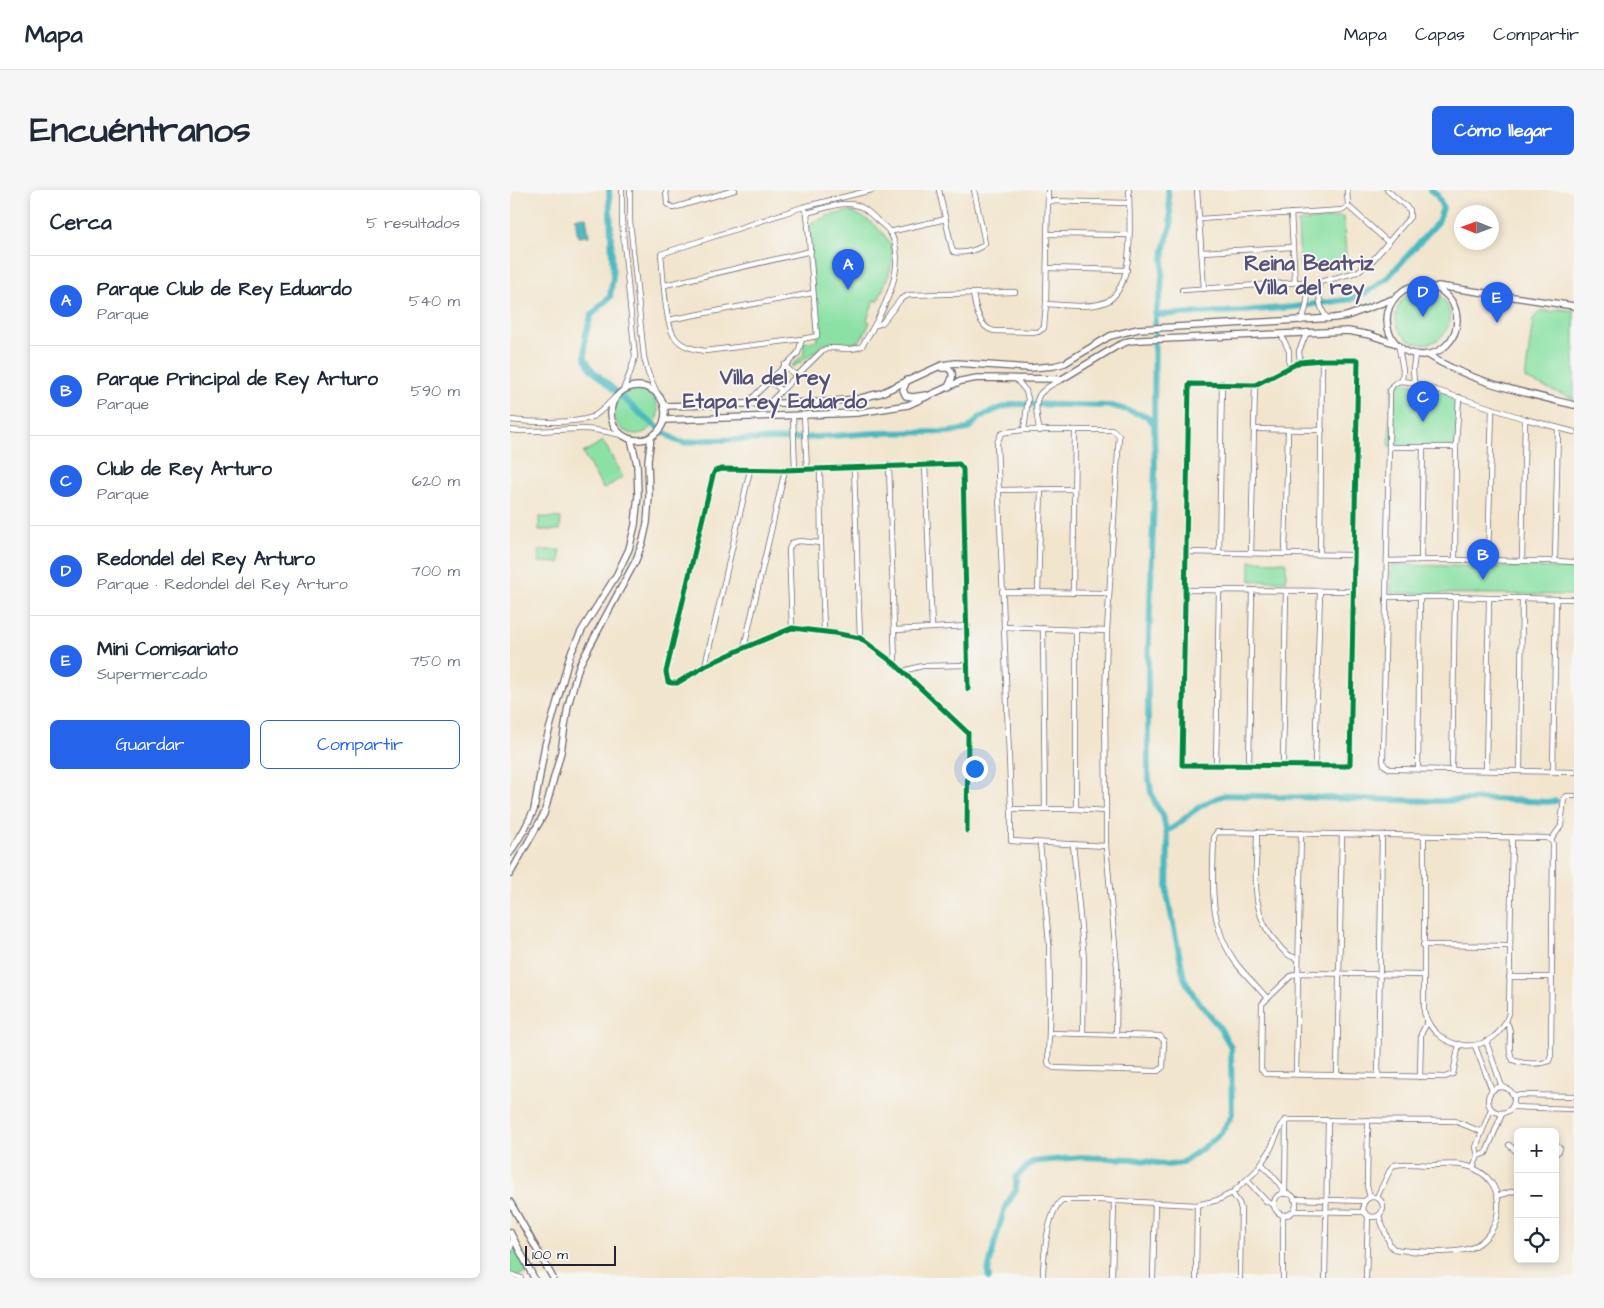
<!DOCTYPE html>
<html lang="es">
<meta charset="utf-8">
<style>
:root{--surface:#fff;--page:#f6f6f7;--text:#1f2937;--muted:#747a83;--line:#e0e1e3;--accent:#2563eb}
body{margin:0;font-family:"Architects Daughter",sans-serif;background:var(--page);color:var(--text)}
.controls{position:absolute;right:15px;bottom:15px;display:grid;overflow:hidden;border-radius:8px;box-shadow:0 2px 8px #0003}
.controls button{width:45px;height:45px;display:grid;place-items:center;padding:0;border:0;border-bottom:1px solid var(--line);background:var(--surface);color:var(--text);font:25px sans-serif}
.compass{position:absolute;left:944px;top:15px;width:45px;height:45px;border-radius:50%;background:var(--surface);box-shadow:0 2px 8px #0003;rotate:271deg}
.scale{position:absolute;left:15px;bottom:12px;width:91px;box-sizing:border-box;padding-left:5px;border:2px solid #22223b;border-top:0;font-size:14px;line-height:18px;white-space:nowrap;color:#22223b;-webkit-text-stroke:4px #f6f6f2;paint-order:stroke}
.you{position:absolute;left:464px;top:578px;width:18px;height:18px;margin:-12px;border:4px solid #fff;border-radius:50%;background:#1a73e8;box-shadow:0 0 0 8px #1a73e833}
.badge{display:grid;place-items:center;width:32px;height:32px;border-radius:50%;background:var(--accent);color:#fff;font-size:16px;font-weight:700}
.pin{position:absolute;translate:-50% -41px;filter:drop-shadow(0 1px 2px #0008)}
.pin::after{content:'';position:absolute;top:26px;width:18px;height:15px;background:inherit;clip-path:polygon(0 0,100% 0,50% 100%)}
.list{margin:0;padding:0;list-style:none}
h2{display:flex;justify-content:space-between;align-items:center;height:65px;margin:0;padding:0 20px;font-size:21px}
h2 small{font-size:16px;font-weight:400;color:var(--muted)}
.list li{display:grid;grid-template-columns:32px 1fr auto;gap:15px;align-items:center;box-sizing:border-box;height:90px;padding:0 20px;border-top:1px solid var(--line)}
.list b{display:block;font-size:19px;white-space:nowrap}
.list p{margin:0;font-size:16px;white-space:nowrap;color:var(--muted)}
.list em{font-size:16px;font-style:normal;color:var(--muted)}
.actions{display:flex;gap:10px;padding:15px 20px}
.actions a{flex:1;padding:11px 0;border:1px solid var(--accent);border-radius:8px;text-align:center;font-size:18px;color:var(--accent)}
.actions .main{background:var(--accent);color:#fff}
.icon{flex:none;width:28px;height:28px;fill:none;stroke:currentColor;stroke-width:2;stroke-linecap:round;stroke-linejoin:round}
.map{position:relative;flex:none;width:1064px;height:1088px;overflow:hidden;border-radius:8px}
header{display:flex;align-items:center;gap:30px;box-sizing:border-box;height:70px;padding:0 25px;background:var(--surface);border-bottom:1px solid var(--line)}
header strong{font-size:24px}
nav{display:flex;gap:28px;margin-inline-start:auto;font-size:18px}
.intro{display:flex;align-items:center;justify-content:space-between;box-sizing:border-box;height:120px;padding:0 30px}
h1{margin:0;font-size:35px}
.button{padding:12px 22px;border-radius:8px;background:var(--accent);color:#fff;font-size:18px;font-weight:700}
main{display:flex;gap:30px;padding:0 30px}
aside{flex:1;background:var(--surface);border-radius:8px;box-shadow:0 2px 8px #0003}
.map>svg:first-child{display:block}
.green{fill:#8be1a4;stroke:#568270}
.water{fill:#49b8bf;stroke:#366d7d}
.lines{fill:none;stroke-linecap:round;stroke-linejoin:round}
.canal{stroke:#49b8bf;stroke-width:6}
.minor-casing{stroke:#6b666e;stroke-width:6}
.tertiary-casing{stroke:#6b666e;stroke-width:8}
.minor{stroke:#fff;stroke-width:4.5}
.tertiary{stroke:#fff;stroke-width:5.5}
.cycleway-casing{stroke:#f6f6f2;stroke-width:8}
.cycleway{stroke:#00873e;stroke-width:5}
.labels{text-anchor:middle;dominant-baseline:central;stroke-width:4;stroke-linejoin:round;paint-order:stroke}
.quarter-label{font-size:21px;font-weight:bold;fill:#565078;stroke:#f6f6f2}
</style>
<header>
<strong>Mapa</strong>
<nav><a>Mapa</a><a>Capas</a><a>Compartir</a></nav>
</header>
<div class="intro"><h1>Encuéntranos</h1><a class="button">Cómo llegar</a></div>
<main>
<aside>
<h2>Cerca<small>5 resultados</small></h2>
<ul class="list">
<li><span class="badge">A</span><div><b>Parque Club de Rey Eduardo</b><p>Parque</p></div><em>540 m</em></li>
<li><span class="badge">B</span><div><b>Parque Principal de Rey Arturo</b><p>Parque</p></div><em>590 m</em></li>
<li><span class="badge">C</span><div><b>Club de Rey Arturo</b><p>Parque</p></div><em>620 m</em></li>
<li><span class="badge">D</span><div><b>Redondel del Rey Arturo</b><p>Parque · Redondel del Rey Arturo</p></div><em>700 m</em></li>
<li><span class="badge">E</span><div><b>Mini Comisariato</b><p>Supermercado</p></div><em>750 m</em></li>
</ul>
<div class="actions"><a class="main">Guardar</a><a>Compartir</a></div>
</aside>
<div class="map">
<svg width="1064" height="1088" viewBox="0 0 1064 1088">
<rect width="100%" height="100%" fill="#f6f6f2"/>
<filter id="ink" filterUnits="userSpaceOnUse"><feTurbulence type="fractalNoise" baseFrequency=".02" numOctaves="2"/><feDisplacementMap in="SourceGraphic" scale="10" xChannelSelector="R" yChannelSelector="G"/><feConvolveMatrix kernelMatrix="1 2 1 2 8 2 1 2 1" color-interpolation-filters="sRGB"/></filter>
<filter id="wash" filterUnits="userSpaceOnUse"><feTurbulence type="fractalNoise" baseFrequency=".0096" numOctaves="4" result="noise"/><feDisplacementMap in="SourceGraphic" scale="20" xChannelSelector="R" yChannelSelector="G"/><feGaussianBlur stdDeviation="1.12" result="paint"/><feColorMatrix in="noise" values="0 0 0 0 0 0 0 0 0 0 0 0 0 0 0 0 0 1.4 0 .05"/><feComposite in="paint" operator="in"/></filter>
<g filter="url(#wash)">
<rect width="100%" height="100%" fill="#f2e5ce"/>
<!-- green -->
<g class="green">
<path d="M340,21C360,29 387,48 382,73C379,86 373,99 368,111L364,110L357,130L360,132L355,143L349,151L339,154L320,153L312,155L305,162L283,177L281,176L294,164L293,153L308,150L299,34L317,26Z"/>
<path d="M833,27L837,74L790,78L788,32Z"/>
<circle cx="913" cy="127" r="27"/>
<path d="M1049,119L1064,121V209L1015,189L1023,129L1031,120L1042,122Z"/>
<path d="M892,191L949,207L946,257H879L882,195Z"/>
<circle cx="126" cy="222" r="22"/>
<path d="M93,251L113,287L93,299L73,263Z"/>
<path d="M29,327L51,328L50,340H29Z"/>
<path d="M29,360H50V373L29,372Z"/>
<path d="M740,371L776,372V391H740Z"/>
<path d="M881,375L1064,378V405L881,403Z"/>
<path d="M0,1050L19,1082L1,1088H0Z"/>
</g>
<!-- water -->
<path class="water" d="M76,27L79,46L68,47L65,28Z"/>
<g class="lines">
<!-- canal -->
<g class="canal">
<path d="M99,0L103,87L100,107L91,115L81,126L75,147V168L81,179L135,228L165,250L173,253L196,250L278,249L365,243L439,242L458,239L469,228L485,220L503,214L603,216L636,226L644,234L645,279L638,475V582L641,602L646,615L653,625L658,652L657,704L674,788L684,806L710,838L721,857L722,925L712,942L700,953L672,973L658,975L623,969L571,967L522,972L506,987V1000L495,1017L486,1048L478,1082L479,1088"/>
<path d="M645,125L733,121L783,117L842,109L860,100L877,88L890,74L928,32L933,18L927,5L920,0"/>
<path d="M644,234L645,125L651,102L654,60L661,35L658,0"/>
<path d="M656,641C668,637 673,629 682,622C693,614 702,609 715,605L927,611L983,609L1037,612L1046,611"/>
</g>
</g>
</g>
<g filter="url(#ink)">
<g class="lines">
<defs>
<g id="minor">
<path d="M112,0V32L125,167L120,183L113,200"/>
<path d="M120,0V31L134,167L138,183L148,205"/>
<path d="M156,0L157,14L163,18L225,0"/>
<path d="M429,0L442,59L444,62C453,64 470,60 475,53L464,0"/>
<path d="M687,0L694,99"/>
<path d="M837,0L838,16"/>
<path d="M538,11L619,13"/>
<path d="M293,17L297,23L307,146L292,149L195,161C183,159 171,157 164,146C155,133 153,82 151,64L293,17L362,0"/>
<path d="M781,23L785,92"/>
<path d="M689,29L833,20L838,16L878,52"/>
<path d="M379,42L436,29"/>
<path d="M538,44L619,45"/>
<path d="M692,62L783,57"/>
<path d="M537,78L617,80"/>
<path d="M155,95L301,61"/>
<path d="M672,100L793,92L797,95C799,109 797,119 791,131"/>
<path d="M463,103C465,117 469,138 484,141L528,142L534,138L536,114L538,0"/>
<path d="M536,114C552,115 583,119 598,111C626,93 619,30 619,0"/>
<path d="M818,129C809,119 809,107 809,94L810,92L847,82L863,70L900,27V20L877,0"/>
<path d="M158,130L303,103"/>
<path d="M365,134L367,135L372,133L391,109L399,105L505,102"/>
<path d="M771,144L779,161V177"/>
<path d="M889,158L893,180L892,191"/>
<path d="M812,170H848L840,574L836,576L672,575L679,194L745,195L790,172Z"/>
<path d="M790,172L789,161L797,142"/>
<path d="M274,175L285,185"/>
<path d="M506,189L516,201L518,209L514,240"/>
<path d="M260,190L271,200"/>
<path d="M904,193L903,179L905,165"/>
<path d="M237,213L288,163L292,149"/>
<path d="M259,213L312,161C325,153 337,164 352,156C370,128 401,73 379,41C376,37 371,34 367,30C359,22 351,14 338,14C326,13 310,20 297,23"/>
<path d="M294,225L297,279"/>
<path d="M283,226L285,280"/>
<path d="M0,230C18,232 65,234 82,227C91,223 98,214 105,207"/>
<path d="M744,239L812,240"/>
<path d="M0,240C24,243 48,239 72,239C85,239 98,242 111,245"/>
<path d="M514,240H603L609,246L597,441L595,515L596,621L566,619H501L487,253L491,244L496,242Z"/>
<path d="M530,241C527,230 522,209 533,201C538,196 545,193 551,190"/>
<path d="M1064,242L1015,229L904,193C893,191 884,188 880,201L873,570L874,575L880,579L1064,582"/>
<path d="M879,257H946L949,207"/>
<path d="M415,274L422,438"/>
<path d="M379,275L385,474"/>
<path d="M344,277L350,448"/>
<path d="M310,279L311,353L314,441"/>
<path d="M489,300L564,299"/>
<path d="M675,362L843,365"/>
<path d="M709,363L712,193"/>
<path d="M741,363L745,195"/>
<path d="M775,364L778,240"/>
<path d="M810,364L812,170"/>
<path d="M911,370H945L946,257"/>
<path d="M945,370H978L982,218"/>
<path d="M978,370L1012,371L1015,229"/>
<path d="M877,371L911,370L913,257"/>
<path d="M1012,371H1045L1048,238"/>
<path d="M1045,371L1064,372"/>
<path d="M674,400L843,401"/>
<path d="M492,402L599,403"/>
<path d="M528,403L531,299"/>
<path d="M563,403L565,240"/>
<path d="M876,407H910"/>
<path d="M494,437L597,441"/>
<path d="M282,438L279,359L282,353L289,351L311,353"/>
<path d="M533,438L535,619"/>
<path d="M385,440L458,436"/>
<path d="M566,440V619"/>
<path d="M234,458L275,280"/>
<path d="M195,476L240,280"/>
<path d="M393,481L412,476L458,475"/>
<path d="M706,575L709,400"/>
<path d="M739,575L742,400"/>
<path d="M773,575L776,401"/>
<path d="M805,575L810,401"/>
<path d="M908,579L910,407H945"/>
<path d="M942,580L945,407L979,408"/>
<path d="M976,580L979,408H1012"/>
<path d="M1010,580L1012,408L1046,409"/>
<path d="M1043,581L1046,409H1064"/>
<path d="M501,619V651L596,656V621"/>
<path d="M457,641L458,543L385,474L350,448L324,443L282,438L234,458L195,476L167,493H162L158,492L156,482L203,285L205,281L212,279L275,280L449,274L453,279L458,499"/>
<path d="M747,642C747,679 738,723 767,753C773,761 778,767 788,768"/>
<path d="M914,646V822C926,865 987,868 999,823L1002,647"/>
<path d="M1041,650L1051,636L1054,608L1057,606H1064"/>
<path d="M530,653L539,754L540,807L538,871L539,875L544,878L648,881L653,877L654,851L650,846L539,843"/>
<path d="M563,654L574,769L573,844"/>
<path d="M596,656L607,777L606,845"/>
<path d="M913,755L1000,756"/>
<path d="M913,785L788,783L781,786L752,814L751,879L755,884L935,887L943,884L949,854"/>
<path d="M999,787H1042"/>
<path d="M757,808C747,796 735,785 726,773C697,733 703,692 704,646L707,642L1037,648L1041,650L1043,654L1041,865L1039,871C1030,875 1012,874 1003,870C995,858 1005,842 996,832"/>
<path d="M976,851L992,897"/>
<path d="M965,856L982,900"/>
<path d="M786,884L791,643"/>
<path d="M827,885L832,644"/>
<path d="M868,886L872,645"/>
<path d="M910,887L911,844L917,833"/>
<circle cx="991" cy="910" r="13"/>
<path d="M1003,905L1064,906"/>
<path d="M1003,917L1064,919"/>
<path d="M858,930L857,996L860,1007"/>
<path d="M1045,954L1050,958L1049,961L1045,964"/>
<path d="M999,955L1008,963"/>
<path d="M968,966L966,957L981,919"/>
<path d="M752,974L768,992L775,1003"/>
<path d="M963,978L968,966L976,963L992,924"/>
<path d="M737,990L756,1011L764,1015"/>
<path d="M722,1003L729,1013L731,1019L730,1088"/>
<circle cx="775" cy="1014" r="11"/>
<path d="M775,1004L776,930"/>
<path d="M987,1006L1008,1000"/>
<circle cx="863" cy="1017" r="10"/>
<path d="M867,1007L881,978L884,975C895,973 908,974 919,975C933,975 951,972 965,979C999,995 994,1044 961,1058C947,1064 900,1062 884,1059L880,1055L869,1026"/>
<path d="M784,1009L855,1011"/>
<path d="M784,1021L854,1022"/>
<path d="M0,1061L3,1048"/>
<path d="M0,1084L11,1088"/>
<path d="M533,1088C533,1070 537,1022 552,1010H588L687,1015L708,1010L722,1003L745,982L759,962L771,936L776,930L945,931L972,942"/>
<path d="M602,1088L604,1011"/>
<path d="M643,1088L645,1013"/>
<path d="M686,1088L687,1015"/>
<path d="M773,1088V1025"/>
<path d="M815,1088L818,930"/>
<path d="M856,1088L858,1026"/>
</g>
<g id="tertiary">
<circle cx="912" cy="130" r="35"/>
<path d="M928,96L1064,116"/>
<path d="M918,165C960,192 1016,203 1064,215"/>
<path d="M432,178H438C446,183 441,191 438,197"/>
<path d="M397,190L393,200L396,206L403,207L416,205"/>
<circle cx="128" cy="223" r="27"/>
<path d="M154,216L314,212L347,209L371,203L432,175L446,173L520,178L544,176L555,173L600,146L628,139L824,128L837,126L883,109"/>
<path d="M154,230L347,223L398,215L451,191L467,188L552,189L607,156L619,151L630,150L838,141L860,145L884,153"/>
<path d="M0,663L14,640L24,620L35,555L60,465L72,440L107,384L119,359L125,335L128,305L127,274L121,249"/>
<path d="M0,684L34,624L51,562L58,516L69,476L126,370L133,351L137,333L139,306L138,271L141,247"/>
<path d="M0,1012L43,1088"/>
<path d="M0,1042L24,1088"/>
</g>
</defs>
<!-- minor casing -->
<use href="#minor" class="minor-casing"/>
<!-- tertiary casing -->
<use href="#tertiary" class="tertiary-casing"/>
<!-- minor -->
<use href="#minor" class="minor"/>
<!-- tertiary -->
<use href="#tertiary" class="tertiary"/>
<defs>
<g id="cycleway">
<path d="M812,170H848L840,574L836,576L672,575L679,194L745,195L790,172Z"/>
<path d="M457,641L458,543L385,474L350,448L324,443L282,438L234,458L195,476L167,493H162L158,492L156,482L203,285L205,281L212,279L275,280L449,274L453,279L458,499"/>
</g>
</defs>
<!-- cycleway casing -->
<use href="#cycleway" class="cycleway-casing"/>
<!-- cycleway -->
<use href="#cycleway" class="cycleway"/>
</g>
</g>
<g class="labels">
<!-- quarter labels -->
<g class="quarter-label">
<text x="799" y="73">Reina Beatriz<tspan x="799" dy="24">Villa del rey</tspan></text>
<text x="265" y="187">Villa del rey<tspan x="265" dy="24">Etapa rey Eduardo</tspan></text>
</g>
</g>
</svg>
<div class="controls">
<button>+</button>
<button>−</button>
<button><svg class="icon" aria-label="locate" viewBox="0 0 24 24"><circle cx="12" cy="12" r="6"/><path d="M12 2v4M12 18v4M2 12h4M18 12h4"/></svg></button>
</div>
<svg class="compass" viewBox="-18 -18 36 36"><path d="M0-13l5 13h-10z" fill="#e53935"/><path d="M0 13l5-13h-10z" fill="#747a83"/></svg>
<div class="scale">100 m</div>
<div class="you"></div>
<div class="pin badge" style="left:338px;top:100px">A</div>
<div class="pin badge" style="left:973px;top:390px">B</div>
<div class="pin badge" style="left:913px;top:232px">C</div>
<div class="pin badge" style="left:913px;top:127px">D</div>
<div class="pin badge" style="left:987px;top:133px">E</div>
</div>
</main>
